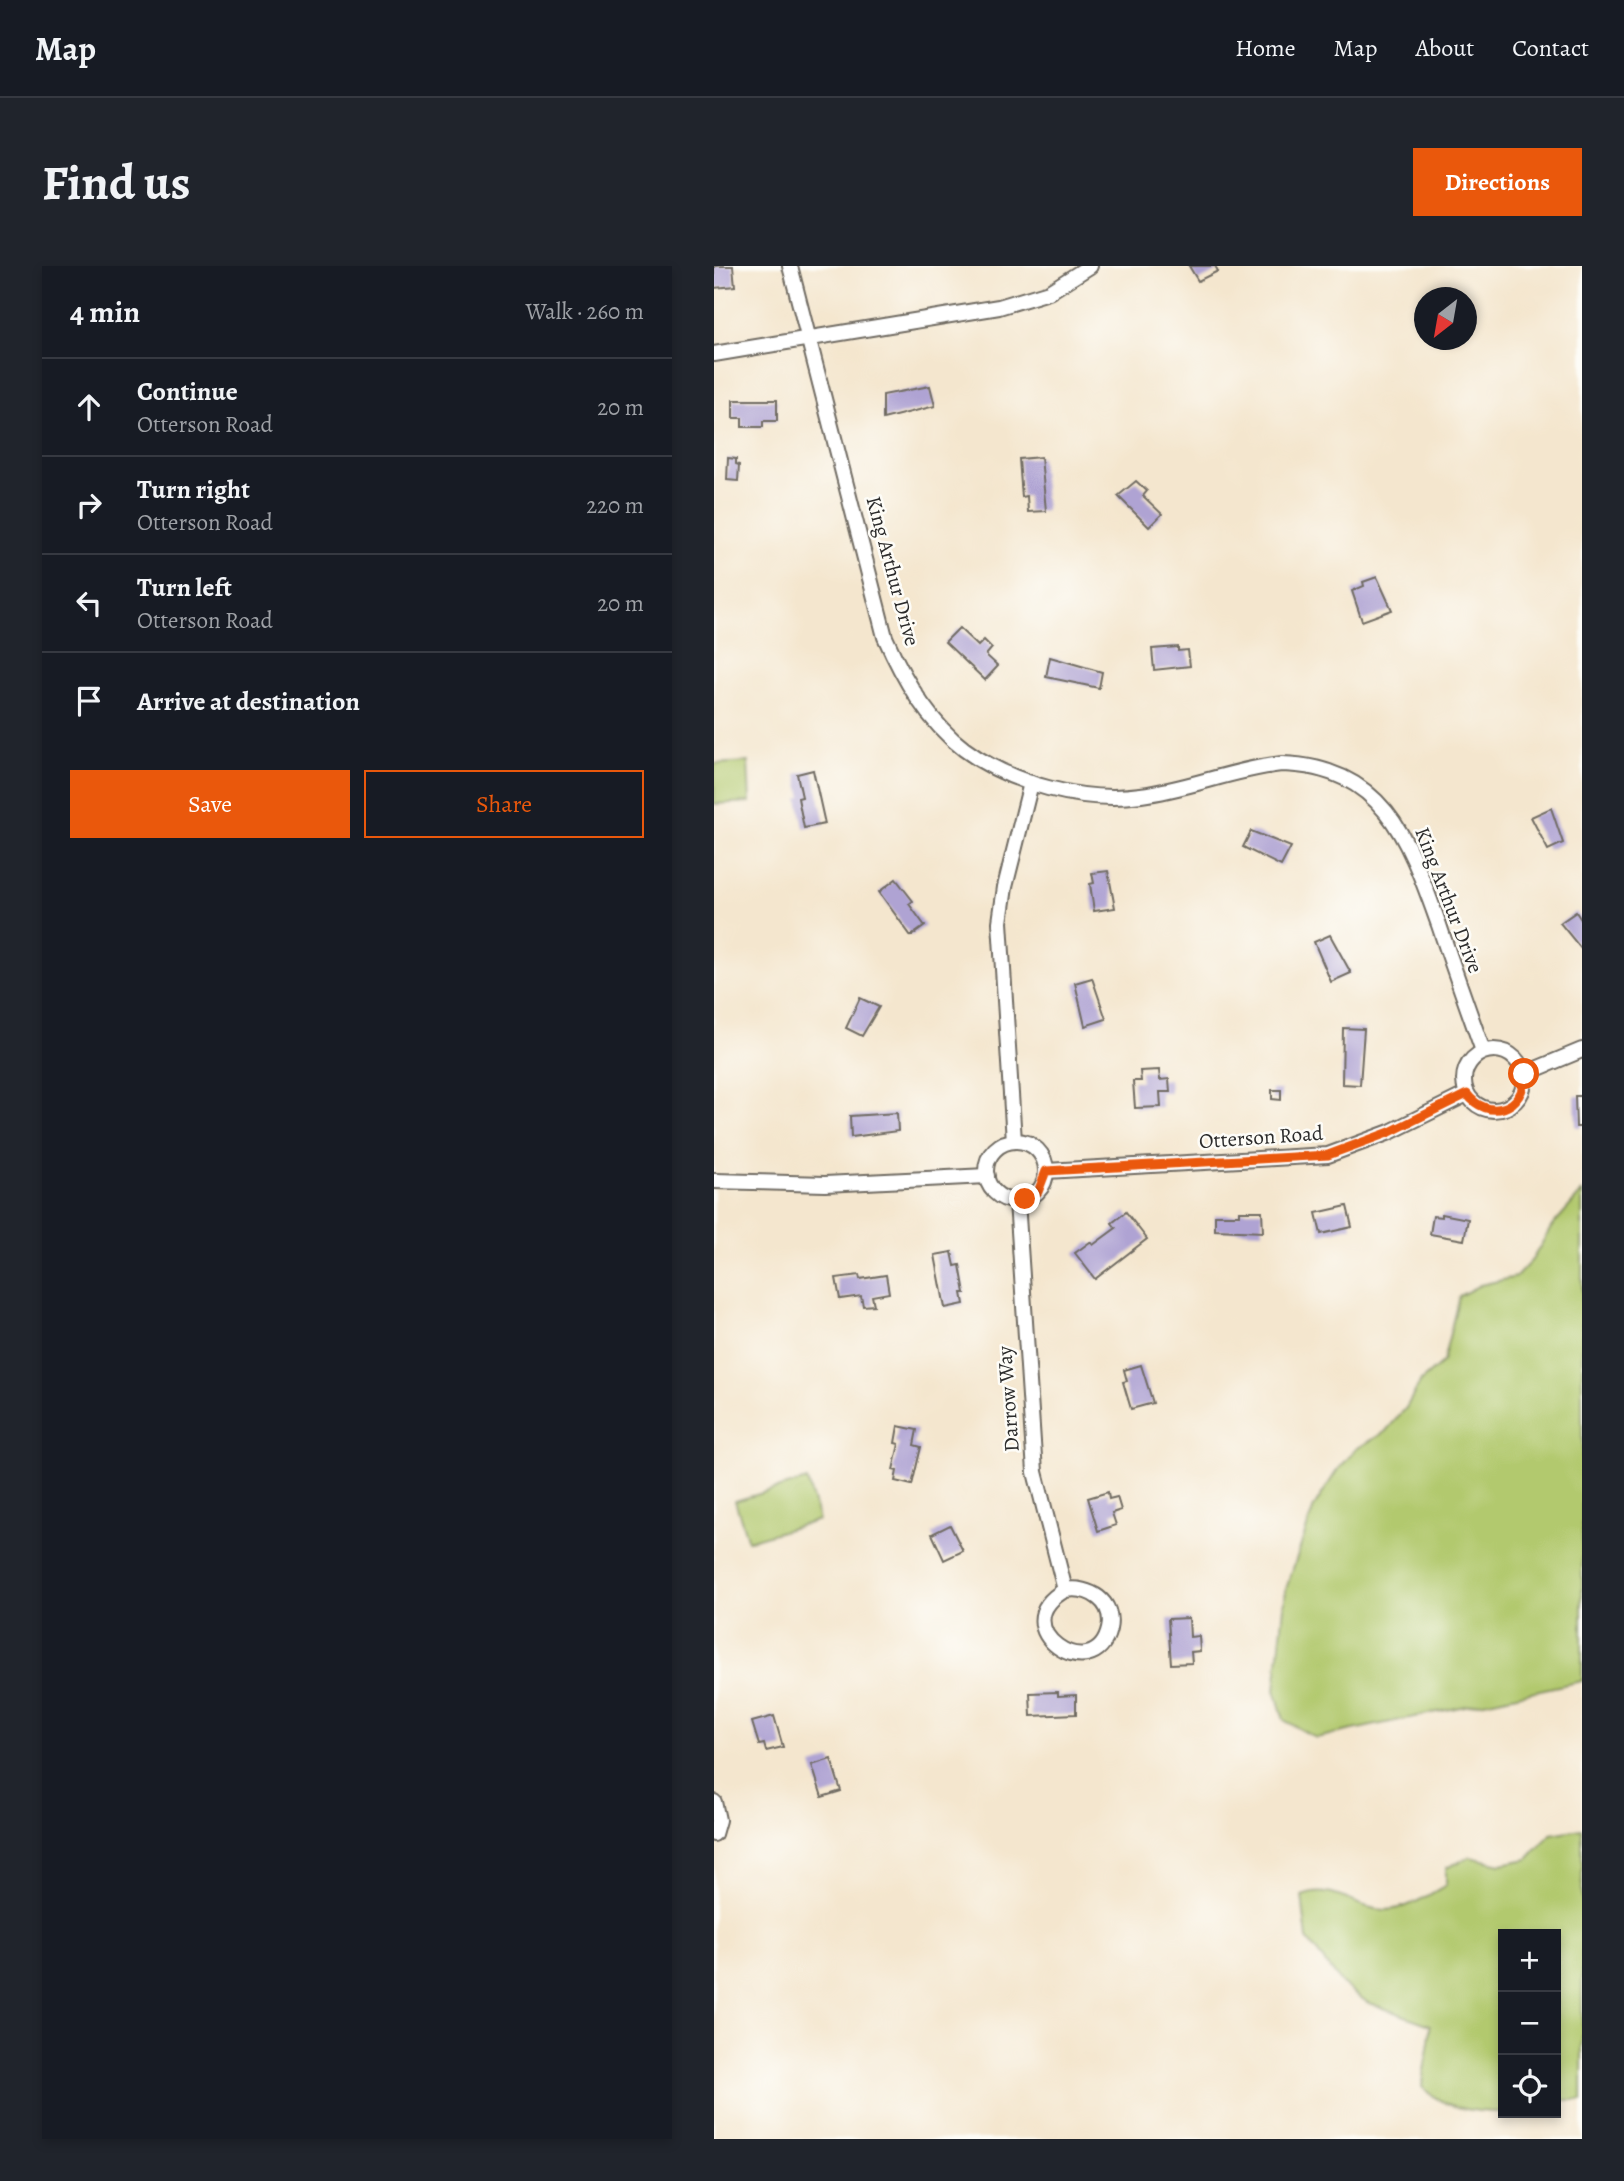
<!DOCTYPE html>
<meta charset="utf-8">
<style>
:root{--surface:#171b24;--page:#20242c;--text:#f1f3f6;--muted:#9ea1a6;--line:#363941;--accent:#ea580c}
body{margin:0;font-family:Alegreya,serif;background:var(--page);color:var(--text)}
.controls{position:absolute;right:21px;bottom:21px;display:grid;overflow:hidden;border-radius:0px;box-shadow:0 4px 10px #0003}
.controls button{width:63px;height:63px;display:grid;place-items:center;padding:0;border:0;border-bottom:2px solid var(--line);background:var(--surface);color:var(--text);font:35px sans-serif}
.compass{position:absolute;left:700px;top:21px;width:63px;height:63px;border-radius:50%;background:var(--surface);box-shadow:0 4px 10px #0003;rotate:211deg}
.stop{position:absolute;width:21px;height:21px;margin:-16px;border:5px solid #ea580c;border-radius:50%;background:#fff}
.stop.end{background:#ea580c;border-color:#fff;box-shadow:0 2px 7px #0008}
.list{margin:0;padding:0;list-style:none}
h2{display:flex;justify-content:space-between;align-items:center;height:91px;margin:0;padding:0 28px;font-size:30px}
h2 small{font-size:23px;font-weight:400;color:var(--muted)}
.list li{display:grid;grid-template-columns:46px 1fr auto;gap:21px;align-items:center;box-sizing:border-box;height:98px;padding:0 28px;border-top:2px solid var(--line)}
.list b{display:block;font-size:26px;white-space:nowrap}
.list p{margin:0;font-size:23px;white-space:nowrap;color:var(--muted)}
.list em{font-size:23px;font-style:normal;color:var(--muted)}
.actions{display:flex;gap:14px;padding:21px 28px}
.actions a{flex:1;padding:16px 0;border:2px solid var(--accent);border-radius:0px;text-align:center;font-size:24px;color:var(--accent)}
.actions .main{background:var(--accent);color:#fff}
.icon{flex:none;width:38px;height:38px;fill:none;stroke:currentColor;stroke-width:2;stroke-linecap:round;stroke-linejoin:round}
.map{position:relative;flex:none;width:868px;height:1873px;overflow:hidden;border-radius:0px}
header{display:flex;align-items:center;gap:42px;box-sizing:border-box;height:98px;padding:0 35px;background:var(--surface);border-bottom:2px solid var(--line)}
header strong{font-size:33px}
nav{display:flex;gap:38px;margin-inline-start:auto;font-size:24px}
.intro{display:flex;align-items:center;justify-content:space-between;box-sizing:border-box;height:168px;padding:0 42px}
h1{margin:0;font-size:49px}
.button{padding:18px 32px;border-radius:0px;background:var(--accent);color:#fff;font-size:24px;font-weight:700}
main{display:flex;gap:42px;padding:0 42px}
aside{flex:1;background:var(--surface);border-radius:0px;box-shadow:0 4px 10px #0003}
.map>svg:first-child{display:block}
.green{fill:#b2c96e;stroke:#6e7a4c;stroke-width:2}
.building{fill:#afa3d3}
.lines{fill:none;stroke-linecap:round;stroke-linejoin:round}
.minor-casing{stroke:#716c64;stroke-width:18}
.minor{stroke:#fff;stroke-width:14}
.route{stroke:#ea580c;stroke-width:9}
.labels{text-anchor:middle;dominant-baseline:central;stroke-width:5;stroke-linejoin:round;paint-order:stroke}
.street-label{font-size:21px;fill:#2b2b2b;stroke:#fdfcf7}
</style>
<header>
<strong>Map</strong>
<nav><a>Home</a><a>Map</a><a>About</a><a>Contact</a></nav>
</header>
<div class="intro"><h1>Find us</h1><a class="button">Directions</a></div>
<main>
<aside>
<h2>4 min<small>Walk · 260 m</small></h2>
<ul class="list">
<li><svg class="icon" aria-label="ahead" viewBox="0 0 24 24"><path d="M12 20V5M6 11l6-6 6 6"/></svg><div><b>Continue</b><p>Otterson Road</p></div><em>20 m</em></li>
<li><svg class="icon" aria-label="right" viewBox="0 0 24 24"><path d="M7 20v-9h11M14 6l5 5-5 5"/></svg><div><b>Turn right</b><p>Otterson Road</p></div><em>220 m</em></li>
<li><svg class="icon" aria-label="left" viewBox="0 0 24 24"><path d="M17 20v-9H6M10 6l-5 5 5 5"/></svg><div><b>Turn left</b><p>Otterson Road</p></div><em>20 m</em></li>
<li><svg class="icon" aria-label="arrive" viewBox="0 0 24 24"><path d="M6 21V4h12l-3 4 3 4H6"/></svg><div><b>Arrive at destination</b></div></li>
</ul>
<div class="actions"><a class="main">Save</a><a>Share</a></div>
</aside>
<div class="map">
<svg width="868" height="1873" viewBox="0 0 868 1873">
<rect width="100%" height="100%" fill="#fdfcf7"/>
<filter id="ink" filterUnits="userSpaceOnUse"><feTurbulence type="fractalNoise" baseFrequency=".0143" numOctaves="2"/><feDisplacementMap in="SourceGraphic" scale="14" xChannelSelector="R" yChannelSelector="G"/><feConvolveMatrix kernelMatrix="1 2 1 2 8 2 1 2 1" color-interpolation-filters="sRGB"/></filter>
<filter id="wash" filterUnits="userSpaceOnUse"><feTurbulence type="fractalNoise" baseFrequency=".00686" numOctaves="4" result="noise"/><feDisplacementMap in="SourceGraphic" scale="28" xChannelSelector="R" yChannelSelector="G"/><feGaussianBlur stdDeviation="1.57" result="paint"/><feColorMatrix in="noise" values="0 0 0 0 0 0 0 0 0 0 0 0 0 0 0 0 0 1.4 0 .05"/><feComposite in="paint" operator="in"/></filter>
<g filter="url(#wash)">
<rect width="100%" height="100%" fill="#f4e6ce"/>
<!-- green -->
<g class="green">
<path d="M34,496L36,536L0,538V498Z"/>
<path d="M868,926V1415L602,1472L570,1454L561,1424L572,1323L600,1241L622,1206L642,1183L671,1166L692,1142L707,1115L729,1096L745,1030L766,1019L802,1011L818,994L838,960Z"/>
<path d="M93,1214L105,1254L34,1275L21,1235Z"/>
<path d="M868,1563V1834H842V1668H789V1846C759,1846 730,1843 708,1821C709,1800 717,1780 716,1759L653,1736L628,1718L593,1673L588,1630C620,1617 642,1644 672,1644C695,1643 713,1630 732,1619V1602L756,1591L787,1598L814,1593L837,1568Z"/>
</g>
<g id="blocks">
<!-- building -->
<g class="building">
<path d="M0,0H19L21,20L0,22Z"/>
<path d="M475,0H501L504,5L484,15Z"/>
<path d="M216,120L221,140L169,153V129Z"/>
<path d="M19,134H63V155H49V161H28V152H19Z"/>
<path d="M327,191L332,245L314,246L313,230L308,231L305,193Z"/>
<path d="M14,192L22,193V198L25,199L24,215L13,214Z"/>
<path d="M422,215L433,225L429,230L448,248L435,261L404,230Z"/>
<path d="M663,311L678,344L648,355L638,325L650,320L649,316Z"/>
<path d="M245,362L264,380L270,374L278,382L272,389L284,400L271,414L231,376Z"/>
<path d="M464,381V385L474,384L476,400L440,404L438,383Z"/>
<path d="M336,391L388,406L385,422L332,411Z"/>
<path d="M99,504L111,558L90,562L84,532L88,531L83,508Z"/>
<path d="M837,542L849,577L834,584L817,551Z"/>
<path d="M537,565L577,581L567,600L529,581Z"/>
<path d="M394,605L401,642L380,645L376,618L380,617L378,607Z"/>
<path d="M182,613L199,635L195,638L211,660L197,670L165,626Z"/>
<path d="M862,646L868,655V684L846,657Z"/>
<path d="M616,669L637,707L617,716L600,676Z"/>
<path d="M378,712L392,753L371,760L361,717Z"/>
<path d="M146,732L165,741L148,770L132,762Z"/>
<path d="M629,762L650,763L646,819L628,818Z"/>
<path d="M445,804L446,814L455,813L456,826H446L447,841L421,842L419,815H427L426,805Z"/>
<path d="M558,824H567V834L558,833Z"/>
<path d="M861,830H868V861H862Z"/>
<path d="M183,847L184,865L137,871L136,850Z"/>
<path d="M633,940L638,961L607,968L602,947Z"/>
<path d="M525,945H548L549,966L501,964V949H525Z"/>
<path d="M412,946L433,973L381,1013L361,987L376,976L379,979L402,962L398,957Z"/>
<path d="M728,948L754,953L750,974L716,968L719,950L728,951Z"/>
<path d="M238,986L241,1000L246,999L251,1027H248L250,1038L231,1042L221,989Z"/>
<path d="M145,1009L146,1013L172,1009L175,1027L158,1030L160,1039L149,1040L147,1030L126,1033L122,1012Z"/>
<path d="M427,1099L439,1137L417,1143L409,1116L413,1115L410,1104Z"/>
<path d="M184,1160L203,1164L200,1179L207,1181L198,1219L181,1215L183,1205L179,1204L185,1178L181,1177Z"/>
<path d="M394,1226L395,1233L403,1231L407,1244L398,1247L402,1259L384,1265L374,1232Z"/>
<path d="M236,1259L249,1285L230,1294L218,1268Z"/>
<path d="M475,1352L476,1371L485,1370L486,1385L477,1386L478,1397L457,1398L454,1353Z"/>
<path d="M344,1426V1430L362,1429V1448L317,1450L316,1427Z"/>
<path d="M60,1450L69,1481L52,1485L50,1478L45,1479L38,1456Z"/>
<path d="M117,1493L127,1525L108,1531L98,1499Z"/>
</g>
</g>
</g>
<g filter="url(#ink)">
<use href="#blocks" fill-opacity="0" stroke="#716c64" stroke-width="2"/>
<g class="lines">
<defs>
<g id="minor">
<path d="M76,0L171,371C189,412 213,455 250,483C297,518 369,537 427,529C475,523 520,503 568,498C671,501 695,576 725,659C739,701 754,743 769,785"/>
<path d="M0,88L285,41L335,26L376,0"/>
<circle cx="780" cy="814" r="30"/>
<path d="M810,808L868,784"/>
<path d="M300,875L286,656L291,621L317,517"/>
<circle cx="302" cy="905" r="30"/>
<path d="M332,905L614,889L676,866L753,828"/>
<path d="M0,915L111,918L273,910"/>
<path d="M303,935L321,1206L351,1324C286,1361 381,1424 395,1363C401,1335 375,1320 351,1324"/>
<path d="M0,1536L4,1554L0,1568"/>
</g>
</defs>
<!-- minor casing -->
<use href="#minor" class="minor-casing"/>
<!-- minor -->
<use href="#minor" class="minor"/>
</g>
</g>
<g class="lines" filter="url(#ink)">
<!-- route -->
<path class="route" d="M311,933L324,926L332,905L614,889L676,866L753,828C774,856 812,843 810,808"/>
</g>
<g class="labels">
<!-- street labels -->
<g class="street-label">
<text transform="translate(179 305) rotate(75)">King Arthur Drive</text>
<text transform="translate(735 634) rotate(69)">King Arthur Drive</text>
<text transform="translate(547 871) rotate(-4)">Otterson Road</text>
<text transform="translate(294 1133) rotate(-94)">Darrow Way</text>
</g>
</g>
</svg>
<div class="controls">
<button>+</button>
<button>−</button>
<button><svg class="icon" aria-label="locate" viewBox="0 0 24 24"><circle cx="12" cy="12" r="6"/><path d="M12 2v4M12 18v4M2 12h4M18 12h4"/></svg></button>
</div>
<svg class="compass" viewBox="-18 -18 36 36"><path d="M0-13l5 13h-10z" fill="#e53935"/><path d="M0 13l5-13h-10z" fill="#9ea1a6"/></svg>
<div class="stop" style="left:810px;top:808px"></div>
<div class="stop end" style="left:311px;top:933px"></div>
</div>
</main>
